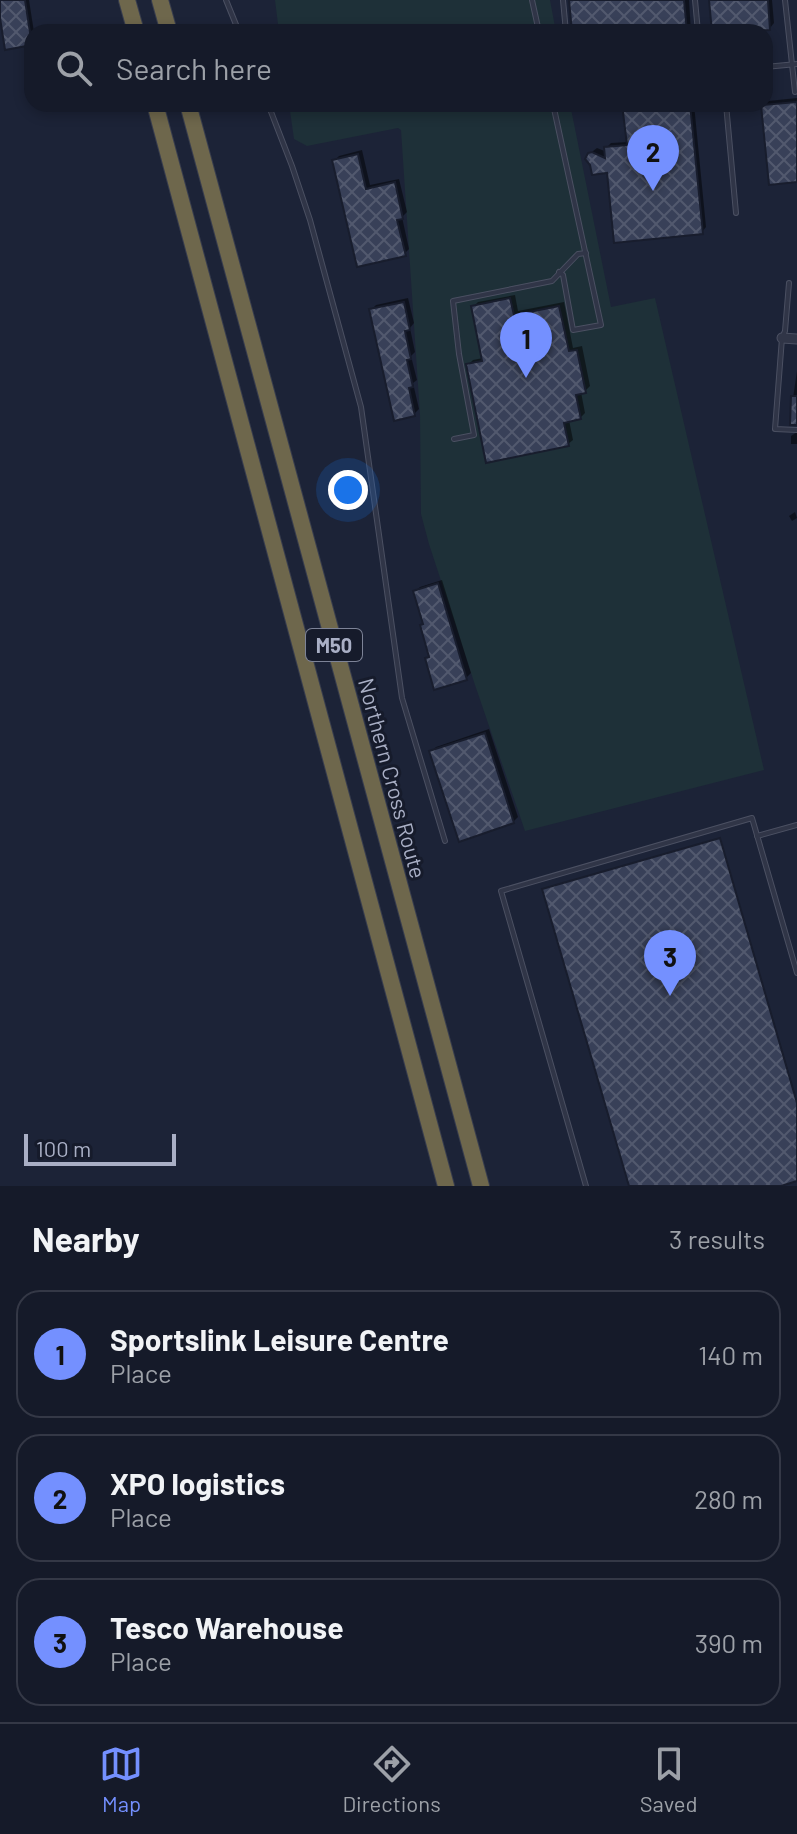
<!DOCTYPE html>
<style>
:root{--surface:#151a29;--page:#1e2331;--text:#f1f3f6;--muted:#9da1a8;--line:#343846;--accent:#7490ff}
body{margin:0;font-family:Barlow,sans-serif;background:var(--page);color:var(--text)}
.scale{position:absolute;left:24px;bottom:20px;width:152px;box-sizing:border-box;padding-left:8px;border:4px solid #a9afc5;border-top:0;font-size:22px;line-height:28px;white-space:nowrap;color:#a9afc5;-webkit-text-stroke:6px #161b2b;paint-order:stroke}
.you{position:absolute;left:348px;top:490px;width:28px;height:28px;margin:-20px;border:6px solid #fff;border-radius:50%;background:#1a73e8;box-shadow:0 0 0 12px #1a73e833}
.badge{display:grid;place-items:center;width:52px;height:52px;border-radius:50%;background:var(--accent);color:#111;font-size:26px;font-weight:700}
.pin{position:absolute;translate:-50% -66px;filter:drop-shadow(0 2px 4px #0008)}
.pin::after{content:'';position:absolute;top:42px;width:28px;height:24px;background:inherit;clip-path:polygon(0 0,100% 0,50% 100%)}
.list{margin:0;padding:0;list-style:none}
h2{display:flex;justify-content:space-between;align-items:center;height:104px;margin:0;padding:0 32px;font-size:34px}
h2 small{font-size:26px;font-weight:400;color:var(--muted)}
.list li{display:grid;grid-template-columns:52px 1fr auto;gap:24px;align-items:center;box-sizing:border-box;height:128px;margin:0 16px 16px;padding:0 16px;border:2px solid var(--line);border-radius:24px}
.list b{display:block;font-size:30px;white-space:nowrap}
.list p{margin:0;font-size:26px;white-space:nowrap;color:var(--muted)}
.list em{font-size:26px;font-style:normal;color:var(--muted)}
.icon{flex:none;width:44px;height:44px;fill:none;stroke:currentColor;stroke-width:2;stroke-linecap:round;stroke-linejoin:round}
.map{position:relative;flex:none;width:797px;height:1186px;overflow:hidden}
.search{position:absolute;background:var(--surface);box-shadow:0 4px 12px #0003;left:24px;right:24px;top:24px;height:88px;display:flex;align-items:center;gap:20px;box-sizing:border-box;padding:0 28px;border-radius:24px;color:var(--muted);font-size:30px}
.sheet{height:536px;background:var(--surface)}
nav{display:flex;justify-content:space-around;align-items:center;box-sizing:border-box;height:112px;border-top:2px solid var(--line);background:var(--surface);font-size:22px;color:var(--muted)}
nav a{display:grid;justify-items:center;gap:4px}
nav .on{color:var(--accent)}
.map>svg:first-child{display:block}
.pitch{fill:#1e3038}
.shadow{fill:#0007}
.building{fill:url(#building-cross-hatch);stroke:#181d2d;stroke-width:2}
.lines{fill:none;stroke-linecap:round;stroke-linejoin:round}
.lane-casing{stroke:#4b5062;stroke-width:6}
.street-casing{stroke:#4b5062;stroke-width:11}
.highway-casing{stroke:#383d4e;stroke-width:18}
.lane{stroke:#303547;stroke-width:4}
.street{stroke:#303547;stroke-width:9}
.highway{stroke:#6e674c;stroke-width:16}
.labels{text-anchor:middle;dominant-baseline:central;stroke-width:6;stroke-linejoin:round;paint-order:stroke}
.shield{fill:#161b2b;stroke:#7d8397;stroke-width:2}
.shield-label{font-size:20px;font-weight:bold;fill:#a9afc5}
.street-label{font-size:22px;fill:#a9afc5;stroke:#161b2b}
</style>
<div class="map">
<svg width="797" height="1186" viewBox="0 0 797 1186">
<defs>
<pattern id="building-cross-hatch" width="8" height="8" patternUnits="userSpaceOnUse" patternTransform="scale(2)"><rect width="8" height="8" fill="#384058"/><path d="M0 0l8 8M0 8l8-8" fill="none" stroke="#52596e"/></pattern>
</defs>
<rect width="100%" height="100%" fill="#1c2337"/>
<!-- pitch -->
<g class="pitch">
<path d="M275,0H550L556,32H279Z"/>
<path d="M289,104H570L611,307L655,298L764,770L525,831L475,685L429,544L421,514L420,415L401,130L398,128L307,146L294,139Z"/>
</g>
<!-- shadow -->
<g class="shadow">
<path d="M0,0H29L34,32H32V43L7,48Z"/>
<path d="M571,0H689L691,32H574Z"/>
<path d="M711,0H772L774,23L770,28L714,32Z"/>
<path d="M797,98V180L763,106L768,101Z"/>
<path d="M624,104H694L706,227L702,232L609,171L589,154L597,148L607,152L606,148L611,143L628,142Z"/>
<path d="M362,150L370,185L399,179L407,212L402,217L409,249L404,254L335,160L339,156Z"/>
<path d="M515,295L518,311L564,302L573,348L582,346L590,386L585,391L581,392L585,413L580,418L569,420L573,440L568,444L468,365L473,360L483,358L473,307L478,302Z"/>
<path d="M408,298L414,323L410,328L415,352L411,356L417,380L413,383L419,409L414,414L371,310L376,305Z"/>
<path d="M797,371V424L793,398Z"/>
<path d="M797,432V444H791V436Z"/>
<path d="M795,512L797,518L792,521L789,516Z"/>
<path d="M442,580L471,673L466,678L427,659L431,655L425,623L415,592L420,587Z"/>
<path d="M489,729L518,817L513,822L432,751L436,747Z"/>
<path d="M720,838L797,1101V1179L774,1186H631L546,889Z"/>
</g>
<!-- building -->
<g class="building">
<path d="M0,0H25L32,45L5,50L0,18Z"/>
<path d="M569,0H684L687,32H572Z"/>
<path d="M709,0H768L770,30L712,32Z"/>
<path d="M797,102V182L769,185L761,105Z"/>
<path d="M622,104H690L703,234L614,243L607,173L592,175L590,165L585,159L588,153L592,152L605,158L604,147L627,145Z"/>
<path d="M358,154L366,189L395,182L403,219L397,220L406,256L357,267L332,160Z"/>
<path d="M510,298L514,315L559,306L569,351L577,350L586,393L576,395L581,419L564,423L569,446L486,463L466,364L482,361L471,306Z"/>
<path d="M404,302L410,330L405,331L411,359L407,360L413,387L409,388L415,416L394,421L369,309Z"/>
<path d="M791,396H797V425H790Z"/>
<path d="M438,583L467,680L434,690L425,658L429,657L420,625L423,624L413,591Z"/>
<path d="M485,733L514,823L459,842L429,751Z"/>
<path d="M720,838L797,1103V1181L781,1186H629L542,889Z"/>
</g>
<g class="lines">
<defs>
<g id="lane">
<path d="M226,0L239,32"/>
<path d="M532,0L539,32"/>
<path d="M563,0L566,32"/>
<path d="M695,0L698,32"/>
<path d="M785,0L795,92"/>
<path d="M765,67L797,64"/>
<path d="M268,104L292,166L310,220L361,407L402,698L445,841"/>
<path d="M553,104L601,325L573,330L563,275L559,272"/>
<path d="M726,104L736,213"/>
<path d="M789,283L785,331L782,338L775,429L797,430"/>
<path d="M454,439L474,435L459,354L453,301L552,281L578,254L586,253"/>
<path d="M757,836L797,825"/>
<path d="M586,1186L501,891L752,818L797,973"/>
</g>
<path id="street" d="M782,338L797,339"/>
<g id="highway">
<path d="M127,0L136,32"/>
<path d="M160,0L169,32"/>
<path d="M155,104L446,1186"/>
<path d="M188,104L481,1186"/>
</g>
</defs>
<!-- lane casing -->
<use href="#lane" class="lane-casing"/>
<!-- street casing -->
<use href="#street" class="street-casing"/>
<!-- highway casing -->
<use href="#highway" class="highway-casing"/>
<!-- lane -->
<use href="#lane" class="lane"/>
<!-- street -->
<use href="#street" class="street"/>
<!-- highway -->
<use href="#highway" class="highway"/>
</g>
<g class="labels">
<!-- shield labels -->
<rect class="shield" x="306" y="629" width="56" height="32" rx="6"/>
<g class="shield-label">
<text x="334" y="645">M50</text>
</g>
<!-- street labels -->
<g class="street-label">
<text transform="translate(393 778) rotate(75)">Northern Cross Route</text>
</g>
</g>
</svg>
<div class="scale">100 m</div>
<div class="you"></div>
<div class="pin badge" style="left:526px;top:378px">1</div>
<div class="pin badge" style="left:653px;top:191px">2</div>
<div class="pin badge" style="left:670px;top:996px">3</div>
<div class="search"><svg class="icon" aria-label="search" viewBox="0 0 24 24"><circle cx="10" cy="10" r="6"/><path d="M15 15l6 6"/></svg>Search here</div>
</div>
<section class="sheet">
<h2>Nearby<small>3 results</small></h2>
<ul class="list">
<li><span class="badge">1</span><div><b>Sportslink Leisure Centre</b><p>Place</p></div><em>140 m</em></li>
<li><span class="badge">2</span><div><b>XPO logistics</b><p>Place</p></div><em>280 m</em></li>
<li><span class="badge">3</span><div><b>Tesco Warehouse</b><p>Place</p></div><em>390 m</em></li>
</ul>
</section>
<nav>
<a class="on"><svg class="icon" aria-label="map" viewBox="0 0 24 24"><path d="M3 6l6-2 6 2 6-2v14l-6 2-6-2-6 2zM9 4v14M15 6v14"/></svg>Map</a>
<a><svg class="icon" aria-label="directions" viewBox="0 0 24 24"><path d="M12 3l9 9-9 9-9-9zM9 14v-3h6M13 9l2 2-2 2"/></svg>Directions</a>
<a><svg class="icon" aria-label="saved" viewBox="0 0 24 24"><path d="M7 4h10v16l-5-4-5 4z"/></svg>Saved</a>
</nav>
